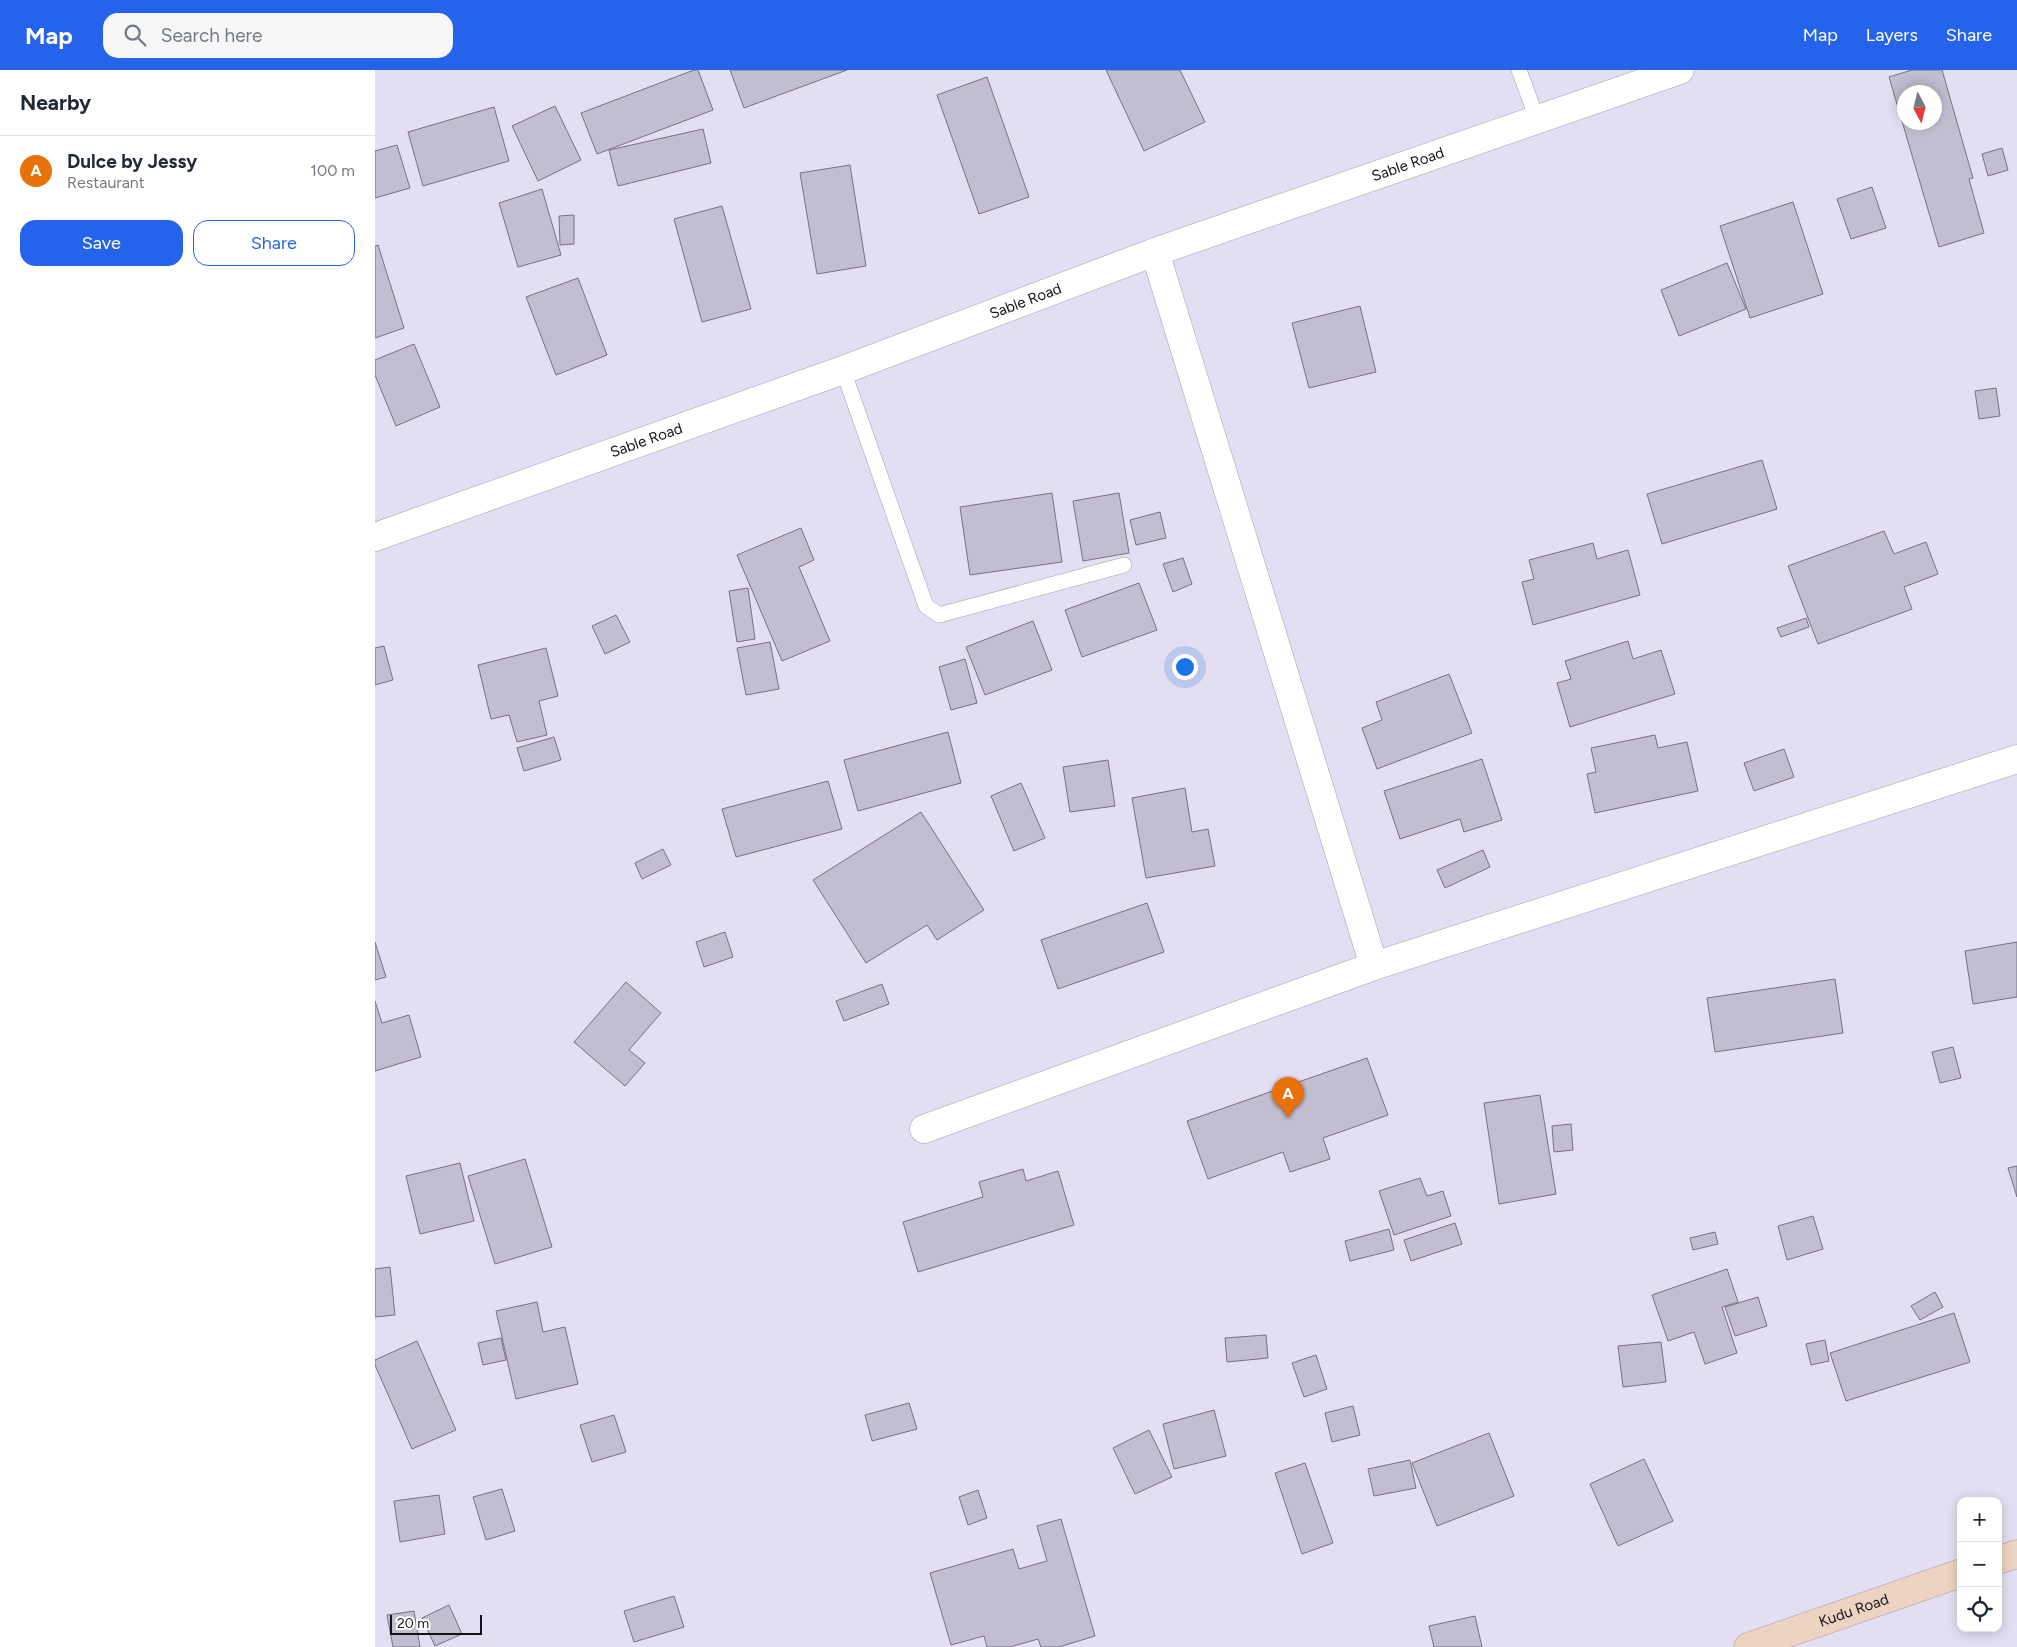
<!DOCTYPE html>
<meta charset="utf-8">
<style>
:root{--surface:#fff;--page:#f6f6f7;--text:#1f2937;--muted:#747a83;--line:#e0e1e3;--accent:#2563eb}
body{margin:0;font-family:Figtree,sans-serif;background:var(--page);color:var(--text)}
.controls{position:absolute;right:15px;bottom:15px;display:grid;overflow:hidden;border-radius:10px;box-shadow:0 2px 12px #0003}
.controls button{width:45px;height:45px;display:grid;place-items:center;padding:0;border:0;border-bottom:1px solid var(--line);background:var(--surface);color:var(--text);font:25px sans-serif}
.compass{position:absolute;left:1522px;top:15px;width:45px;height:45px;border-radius:50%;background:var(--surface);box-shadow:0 2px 12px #0003;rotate:173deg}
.scale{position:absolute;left:15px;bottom:12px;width:92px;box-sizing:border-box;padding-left:5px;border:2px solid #141219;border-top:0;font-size:14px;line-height:18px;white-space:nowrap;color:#141219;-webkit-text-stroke:4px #fff;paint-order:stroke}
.you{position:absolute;left:809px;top:596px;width:18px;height:18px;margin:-12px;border:4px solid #fff;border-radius:50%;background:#1a73e8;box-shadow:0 0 0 8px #1a73e833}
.badge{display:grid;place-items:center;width:32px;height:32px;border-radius:50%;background:var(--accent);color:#fff;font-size:16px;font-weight:700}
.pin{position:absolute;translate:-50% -41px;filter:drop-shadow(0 1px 2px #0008)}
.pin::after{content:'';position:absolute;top:26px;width:18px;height:15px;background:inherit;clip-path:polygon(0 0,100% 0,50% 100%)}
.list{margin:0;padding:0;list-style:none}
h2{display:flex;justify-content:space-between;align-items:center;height:65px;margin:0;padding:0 20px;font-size:21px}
h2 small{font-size:16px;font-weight:400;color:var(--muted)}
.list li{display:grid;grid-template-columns:32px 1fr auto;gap:15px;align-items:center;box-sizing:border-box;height:70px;padding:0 20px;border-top:1px solid var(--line)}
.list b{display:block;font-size:19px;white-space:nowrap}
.list p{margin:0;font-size:16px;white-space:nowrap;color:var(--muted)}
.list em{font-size:16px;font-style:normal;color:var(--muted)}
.actions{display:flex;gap:10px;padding:15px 20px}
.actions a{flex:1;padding:11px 0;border:1px solid var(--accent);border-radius:15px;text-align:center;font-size:18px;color:var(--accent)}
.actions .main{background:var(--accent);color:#fff}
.icon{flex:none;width:28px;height:28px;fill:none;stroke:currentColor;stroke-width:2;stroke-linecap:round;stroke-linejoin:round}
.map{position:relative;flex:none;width:1642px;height:1577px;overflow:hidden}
header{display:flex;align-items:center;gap:30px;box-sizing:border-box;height:70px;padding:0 25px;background:var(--accent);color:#fff}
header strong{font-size:24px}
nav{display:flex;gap:28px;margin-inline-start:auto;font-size:18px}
.search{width:350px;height:45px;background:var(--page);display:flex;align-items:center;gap:12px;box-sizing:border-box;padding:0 18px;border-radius:15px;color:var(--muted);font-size:19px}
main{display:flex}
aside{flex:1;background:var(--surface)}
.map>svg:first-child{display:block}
.building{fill:#c2bdcf;stroke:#777182;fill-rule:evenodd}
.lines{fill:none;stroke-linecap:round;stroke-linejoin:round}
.lane-casing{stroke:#a49eb0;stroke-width:16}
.street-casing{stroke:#a49eb0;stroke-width:29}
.secondary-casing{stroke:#a49eb0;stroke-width:29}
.lane{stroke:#fff;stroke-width:15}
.street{stroke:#fff;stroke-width:28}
.secondary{stroke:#ecd4c0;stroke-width:28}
.labels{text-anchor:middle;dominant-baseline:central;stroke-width:5;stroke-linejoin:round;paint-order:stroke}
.street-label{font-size:15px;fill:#141219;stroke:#fff}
</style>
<header>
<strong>Map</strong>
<div class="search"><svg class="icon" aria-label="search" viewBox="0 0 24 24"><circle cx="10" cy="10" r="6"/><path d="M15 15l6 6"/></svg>Search here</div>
<nav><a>Map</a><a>Layers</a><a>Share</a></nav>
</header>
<main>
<aside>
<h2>Nearby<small></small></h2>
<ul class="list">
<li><span class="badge" style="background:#e8710a">A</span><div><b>Dulce by Jessy</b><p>Restaurant</p></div><em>100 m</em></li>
</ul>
<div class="actions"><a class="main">Save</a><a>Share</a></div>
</aside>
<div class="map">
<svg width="1642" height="1577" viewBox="0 0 1642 1577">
<rect width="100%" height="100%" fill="#e3def1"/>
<!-- building -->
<g class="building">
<path d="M319,0H323L338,40L222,84L206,43Z"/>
<path d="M355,0H472L369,38Z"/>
<path d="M731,0H805L830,52L769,81Z"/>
<path d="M1537,0H1567L1598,108L1594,109L1609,163L1564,177L1514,7ZM1530,22H1560V52H1530Z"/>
<path d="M612,7L654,127L604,144L562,25Z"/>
<path d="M180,36L206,90L163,111L137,56Z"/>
<path d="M119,37L134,91L48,116L33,62Z"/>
<path d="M328,59L336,93L243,116L234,80Z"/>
<path d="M22,75L35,118L0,128V81Z"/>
<path d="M1627,78L1633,100L1613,106L1607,84Z"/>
<path d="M475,95L491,196L442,204L425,103Z"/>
<path d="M1497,117L1511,158L1476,169L1462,129Z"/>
<path d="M167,119L186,185L143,197L124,133Z"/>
<path d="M1418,132L1448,224L1375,248L1345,156Z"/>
<path d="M347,136L376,239L327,252L299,149Z"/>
<path d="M199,145V174L185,175L184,146Z"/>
<path d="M3,175L29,258L0,268V176Z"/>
<path d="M1352,193L1371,239L1304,266L1286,220Z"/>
<path d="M203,208L232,285L181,305L151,227Z"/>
<path d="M985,236L1001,302L934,318L917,253Z"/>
<path d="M39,274L65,337L21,356L0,305V290Z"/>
<path d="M1621,318L1625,346L1604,349L1600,321Z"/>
<path d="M1387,390L1402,439L1287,474L1272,424Z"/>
<path d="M677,423L687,492L595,505L585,437Z"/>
<path d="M744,423L754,483L708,491L698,431Z"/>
<path d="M785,442L791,468L761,475L755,450Z"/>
<path d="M426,458L439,490L424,497L455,571L407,591L362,485Z"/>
<path d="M1509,461L1519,484L1551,472L1563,504L1529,517L1537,539L1443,574L1413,496Z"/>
<path d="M1218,473L1222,489L1253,480L1265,525L1158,555L1147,512L1159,509L1154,490Z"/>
<path d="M808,488L817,514L798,522L788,494Z"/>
<path d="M764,513L782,560L707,587L690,540Z"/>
<path d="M373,518L380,569L362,572L354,521Z"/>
<path d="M241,545L255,572L230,584L217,556Z"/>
<path d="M1431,548L1434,557L1406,567L1402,558Z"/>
<path d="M658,551L677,600L610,625L591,577Z"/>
<path d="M1253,571L1258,589L1286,580L1300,624L1195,657L1182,613L1196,609L1190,591Z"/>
<path d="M395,572L404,619L371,625L362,578Z"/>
<path d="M9,576L18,610L0,615V578Z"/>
<path d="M171,578L183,626L164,631L172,665L142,672L134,645L116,649L103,595Z"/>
<path d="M590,589L602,633L576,640L564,597Z"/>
<path d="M1074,604L1097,663L1002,699L987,658L1007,650L1001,632Z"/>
<path d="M573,662L586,713L483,741L469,690Z"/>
<path d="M1280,665L1283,678L1312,672L1323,721L1220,743L1212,704L1221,702L1216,678Z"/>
<path d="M179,667L186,690L149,701L142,678Z"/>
<path d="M1409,679L1419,707L1379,721L1369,693Z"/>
<path d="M1107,689L1127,750L1089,762L1085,749L1025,769L1009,721Z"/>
<path d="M733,690L740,736L695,742L688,697Z"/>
<path d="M453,711L467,759L361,787L347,739Z"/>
<path d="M646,713L670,768L639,781L616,726Z"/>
<path d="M810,718L817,762L833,759L840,796L771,808L757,728Z"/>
<path d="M546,742L609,840L562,870L552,855L491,893L438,810Z"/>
<path d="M288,779L296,795L267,809L260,793Z"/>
<path d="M1108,780L1115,797L1070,818L1062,800Z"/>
<path d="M772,833L789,882L683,919L666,870Z"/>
<path d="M350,862L358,887L329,897L321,872Z"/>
<path d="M0,872L11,907L0,910Z"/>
<path d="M1642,872V927L1598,934L1590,881Z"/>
<path d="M1460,909L1468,963L1340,982L1332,928Z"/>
<path d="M251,912L286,943L254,980L270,993L250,1016L199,972Z"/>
<path d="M507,914L514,934L469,951L461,931Z"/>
<path d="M0,931L7,953L34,945L46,987L0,1001Z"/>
<path d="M1578,977L1586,1008L1565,1013L1557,982Z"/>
<path d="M992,988L1013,1045L948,1068L955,1089L915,1102L908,1082L833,1109L812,1051Z"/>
<path d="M1165,1025L1181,1124L1124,1134L1109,1033Z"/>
<path d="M1196,1054L1198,1080L1179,1082L1177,1056Z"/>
<path d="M150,1089L177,1177L120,1194L93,1106Z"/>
<path d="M85,1093L99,1151L45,1164L31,1106Z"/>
<path d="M1642,1096V1127L1633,1098Z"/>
<path d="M648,1099L651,1111L683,1101L699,1155L543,1202L528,1152L608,1127L604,1112Z"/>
<path d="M1045,1108L1052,1126L1068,1121L1076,1146L1019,1165L1004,1121Z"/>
<path d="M1438,1146L1448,1179L1412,1190L1403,1156Z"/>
<path d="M1080,1153L1087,1174L1036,1191L1029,1170Z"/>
<path d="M1014,1159L1019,1180L975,1191L970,1171Z"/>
<path d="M1340,1162L1343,1174L1318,1180L1315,1168Z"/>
<path d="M15,1197L20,1245L0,1247V1199Z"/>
<path d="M1352,1199L1363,1232L1347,1237L1362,1283L1330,1294L1319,1262L1293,1271L1277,1225Z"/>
<path d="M1560,1222L1568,1237L1545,1250L1536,1236Z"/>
<path d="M1383,1227L1392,1256L1360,1266L1350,1237Z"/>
<path d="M162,1232L168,1262L190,1257L203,1314L141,1329L121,1241Z"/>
<path d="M1579,1243L1595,1292L1471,1331L1455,1283Z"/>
<path d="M891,1265L893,1288L852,1292L850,1268Z"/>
<path d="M126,1268L131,1290L108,1295L103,1273Z"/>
<path d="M1450,1270L1454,1291L1436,1295L1431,1274Z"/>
<path d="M42,1271L81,1360L37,1379L0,1295V1290Z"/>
<path d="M1286,1272L1291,1312L1248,1317L1243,1276Z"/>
<path d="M941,1285L952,1319L929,1327L917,1293Z"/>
<path d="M534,1333L542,1359L497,1371L490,1345Z"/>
<path d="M978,1336L985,1365L957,1372L950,1343Z"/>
<path d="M839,1340L851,1386L799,1399L788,1354Z"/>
<path d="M239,1345L251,1382L217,1392L205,1355Z"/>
<path d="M774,1360L797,1407L760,1424L738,1378Z"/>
<path d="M1114,1363L1139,1426L1062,1456L1037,1393Z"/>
<path d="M1269,1389L1298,1451L1243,1476L1215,1414Z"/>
<path d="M1035,1390L1041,1418L999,1426L993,1399Z"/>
<path d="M930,1393L958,1473L927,1484L900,1403Z"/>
<path d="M127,1419L140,1461L111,1470L98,1427Z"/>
<path d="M603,1420L612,1448L593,1455L584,1427Z"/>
<path d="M64,1425L70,1464L25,1472L19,1431Z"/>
<path d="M686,1449L720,1566L684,1577H666L663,1569L635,1577H612L609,1566L576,1575L555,1503L638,1479L644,1499L672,1491L662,1456Z"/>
<path d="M299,1526L309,1557L259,1572L249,1541Z"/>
<path d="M74,1535L87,1564L60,1576L47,1548Z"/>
<path d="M39,1541L45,1577H18L12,1545Z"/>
<path d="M1100,1546L1107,1577H1059L1054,1556Z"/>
</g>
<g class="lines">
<defs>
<g id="lane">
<path d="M1144,0L1162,49"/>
<path d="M468,300L551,536L564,545L749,495"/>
</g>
<g id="street">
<path d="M780,182L999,896"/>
<path id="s1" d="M0,467L468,300L780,182L1305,0"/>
<path d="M549,1059L999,896L1642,689"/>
</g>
<g id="secondary">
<path d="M1623,1490L1642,1484"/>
<path id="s2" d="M1373,1577L1586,1503"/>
</g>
</defs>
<!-- lane casing -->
<use href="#lane" class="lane-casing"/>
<!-- street casing -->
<use href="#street" class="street-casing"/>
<!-- secondary casing -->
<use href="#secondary" class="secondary-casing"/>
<!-- lane -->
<use href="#lane" class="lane"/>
<!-- street -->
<use href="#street" class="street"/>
<!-- secondary -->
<use href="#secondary" class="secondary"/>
</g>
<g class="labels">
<!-- street labels -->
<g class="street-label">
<text stroke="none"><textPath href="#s1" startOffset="1098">Sable Road</textPath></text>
<text stroke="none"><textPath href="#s1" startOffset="692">Sable Road</textPath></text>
<text stroke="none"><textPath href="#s1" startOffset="288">Sable Road</textPath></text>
<text stroke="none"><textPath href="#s2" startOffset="112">Kudu Road</textPath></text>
</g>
</g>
</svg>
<div class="controls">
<button>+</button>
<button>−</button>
<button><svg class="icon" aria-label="locate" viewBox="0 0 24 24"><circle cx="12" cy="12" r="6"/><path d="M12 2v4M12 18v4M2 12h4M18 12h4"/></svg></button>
</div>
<svg class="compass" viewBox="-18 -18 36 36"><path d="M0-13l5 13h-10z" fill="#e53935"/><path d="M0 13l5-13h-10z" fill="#747a83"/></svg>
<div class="scale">20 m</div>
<div class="you"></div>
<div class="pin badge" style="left:913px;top:1048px;background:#e8710a">A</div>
</div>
</main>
